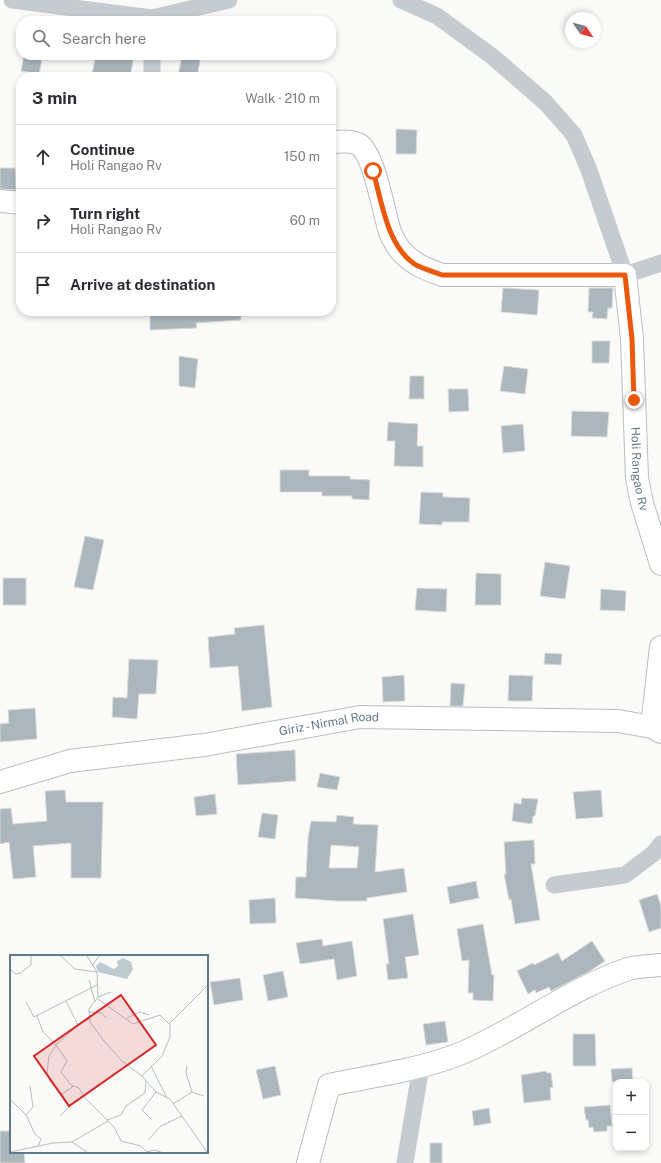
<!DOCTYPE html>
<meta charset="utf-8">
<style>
:root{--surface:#fff;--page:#f2f2f3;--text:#2b2b33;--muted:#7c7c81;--line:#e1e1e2}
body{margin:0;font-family:"Public Sans",sans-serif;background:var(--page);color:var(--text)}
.controls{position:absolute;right:12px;bottom:12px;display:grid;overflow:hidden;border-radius:8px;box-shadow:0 2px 6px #0003}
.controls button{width:36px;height:36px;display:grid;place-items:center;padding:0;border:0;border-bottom:1px solid var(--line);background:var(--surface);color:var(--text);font:20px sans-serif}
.compass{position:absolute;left:565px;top:12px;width:36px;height:36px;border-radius:50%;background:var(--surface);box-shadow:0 2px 6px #0003;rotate:125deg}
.stop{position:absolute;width:12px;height:12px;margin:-9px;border:3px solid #ea580c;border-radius:50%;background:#fff}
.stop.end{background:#ea580c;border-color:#fff;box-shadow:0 1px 4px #0008}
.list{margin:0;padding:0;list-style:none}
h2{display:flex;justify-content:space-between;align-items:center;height:52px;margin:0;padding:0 16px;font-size:17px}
h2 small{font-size:13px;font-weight:400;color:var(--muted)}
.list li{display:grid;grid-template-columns:26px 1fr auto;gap:12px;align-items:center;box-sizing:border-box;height:64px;padding:0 16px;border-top:1px solid var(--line)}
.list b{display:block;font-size:15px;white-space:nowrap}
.list p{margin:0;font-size:13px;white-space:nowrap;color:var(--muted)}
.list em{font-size:13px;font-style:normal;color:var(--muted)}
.icon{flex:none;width:22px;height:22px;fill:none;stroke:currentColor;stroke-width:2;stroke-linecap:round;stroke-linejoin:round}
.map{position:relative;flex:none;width:661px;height:1163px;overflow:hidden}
.search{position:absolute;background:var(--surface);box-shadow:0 2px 6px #0003;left:16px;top:16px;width:320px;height:44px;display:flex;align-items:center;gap:10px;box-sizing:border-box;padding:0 14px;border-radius:16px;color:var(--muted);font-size:15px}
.panel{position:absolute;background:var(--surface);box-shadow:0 2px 6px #0003;left:16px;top:72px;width:320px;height:244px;border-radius:16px}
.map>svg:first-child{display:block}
.building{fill:#abb7bc;stroke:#dcdcda;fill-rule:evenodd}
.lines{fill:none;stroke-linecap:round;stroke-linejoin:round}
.secondary-casing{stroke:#b7bfc3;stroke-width:24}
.street{stroke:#c5cbce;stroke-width:17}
.secondary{stroke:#fff;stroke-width:22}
.route{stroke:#ea580c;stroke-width:5}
.labels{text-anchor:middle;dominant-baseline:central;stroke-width:4;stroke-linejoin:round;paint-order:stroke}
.street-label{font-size:12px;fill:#637985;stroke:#fff}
.inset-road{fill:none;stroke:#b5bec3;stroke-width:1}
.view{fill:#d62828;fill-opacity:0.15;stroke:#d62828;stroke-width:2}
.inset-edge{fill:none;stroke:#637985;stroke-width:2}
</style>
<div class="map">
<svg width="661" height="1163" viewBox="0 0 661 1163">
<rect width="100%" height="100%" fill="#fafaf8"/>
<!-- building -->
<g class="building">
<path d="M24,55H43L39,74L21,71Z"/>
<path d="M96,55H126L134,56L130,77H107L92,74Z"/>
<path d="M182,55H201L197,77H178Z"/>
<path d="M396,129L417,130L416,154H396Z"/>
<path d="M0,168H15L16,190L0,189Z"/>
<path d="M503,288L539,290L537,315L501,312Z"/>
<path d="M589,288H613L612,308H608L607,319L592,318L593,312H588Z"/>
<path d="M150,311H241V320L196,323L197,328L150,330Z"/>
<path d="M592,341H610L609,363H592Z"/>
<path d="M179,356L198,359L195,388L179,386Z"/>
<path d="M504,366L528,369L525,394L500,391Z"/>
<path d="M410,376H424V399H409Z"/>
<path d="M448,389H468L469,411L449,412Z"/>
<path d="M572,411L609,412L607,437L571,436Z"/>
<path d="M388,422L418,424L417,446H423V467L394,466L395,441H387Z"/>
<path d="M523,424L525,451L503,453L501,426Z"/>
<path d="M280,470H309V476H350V479L370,480L369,500L352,499V496H322V492H280Z"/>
<path d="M421,492L443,493V497L470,498L469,522H442V525L419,524Z"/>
<path d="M85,536L104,540L93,590L74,587Z"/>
<path d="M545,562L570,566L565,599L540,596Z"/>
<path d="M476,573L501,574V605H475Z"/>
<rect x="3" y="578" width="23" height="27"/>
<path d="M417,588L447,589L446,612L415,610Z"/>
<path d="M601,589L626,591L625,611L600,610Z"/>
<path d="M264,625L272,707L242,711L238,666L210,668L208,637L235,634L234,628Z"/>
<path d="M545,653L562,654L561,665L544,664Z"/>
<path d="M129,659L158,660L156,694H139L137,719L112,717L113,697L127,698Z"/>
<path d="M404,675L405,701L383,702L382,677Z"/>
<path d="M509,675L533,676L532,701H508Z"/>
<path d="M451,683L465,684L463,706H450Z"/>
<path d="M35,708L37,739L0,742V724L9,723L8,710Z"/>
<path d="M295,750L296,781L238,785L236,754Z"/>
<path d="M320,773L340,777L337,790L317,787Z"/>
<path d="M65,790L66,802H103L101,878H71V843L33,846L36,877L13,879L9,842L0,844V809L11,808L13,824L47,821L45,791Z"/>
<path d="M601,790L603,817L576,819L573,792Z"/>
<path d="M215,794L217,814L196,816L194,797Z"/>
<path d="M522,798L538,799L535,816H533L532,824L512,821L514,803L521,804Z"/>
<path d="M262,813L278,815L275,839L258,837Z"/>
<path d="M337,815L354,817L353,824L378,825L375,872L404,868L407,892L367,898V901H337L295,898L296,877H306L308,838L311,821L336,822ZM331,845L359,847L357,868H329Z"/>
<path d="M534,840L535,864H531L540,920L515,924L511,899L509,900L504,874H506L504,842Z"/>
<path d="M476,881L479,898L450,904L447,887Z"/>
<path d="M657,894L661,906V928L649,932L639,900Z"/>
<path d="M275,898L276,923L250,924L249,900Z"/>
<path d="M413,914L419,955L405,957L408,978L388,980L386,964H389L383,919Z"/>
<path d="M483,924L492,975H494L493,1001L473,1000V993H468L469,960L462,961L457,929Z"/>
<path d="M322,939L323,946L352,941L357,976L337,980L334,959L300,964L296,943Z"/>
<path d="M592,941L605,961L590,971L551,991L549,987L536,993L535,990L528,994L517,971L533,963L534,965L558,953L562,961Z"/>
<path d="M283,971L288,997L268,1001L263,975Z"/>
<path d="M240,978L243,1000L214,1005L210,982Z"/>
<path d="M445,1021L448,1042L426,1045L423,1024Z"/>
<path d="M573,1034H595L596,1066H573Z"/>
<path d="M275,1066L281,1095L263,1099L256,1070Z"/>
<path d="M632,1068L633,1082H612L611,1069Z"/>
<path d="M546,1071L547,1073H551L553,1087L550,1088L551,1100L524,1103L521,1075Z"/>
<path d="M610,1105L612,1126H607V1131L594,1132L593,1127L589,1128L588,1120H586L584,1107Z"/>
<path d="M489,1108L491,1123L474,1126L472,1111Z"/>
<path d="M0,1131H11V1152H24L25,1163H0Z"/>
<rect x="430" y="1143" width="12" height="20"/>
</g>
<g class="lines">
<defs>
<g id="secondary">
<path id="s1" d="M331,142C340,142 350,140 358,144C374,152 384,214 390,232C393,239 399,250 405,255C416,266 429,270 442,275H625L632,339L637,478L642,503L661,564"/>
<path d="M0,201L21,203"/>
<path d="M652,727L661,647"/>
<path id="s2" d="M0,782L70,761L204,745L360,717L618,721L652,727L661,732"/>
<path d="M308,1163L329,1085C373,1076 420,1070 462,1053C519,1029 569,989 628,969C638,966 651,966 661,965"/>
</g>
</defs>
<!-- secondary casing -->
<use href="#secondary" class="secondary-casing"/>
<!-- street -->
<g class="street">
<path d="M12,0L152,18L229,0"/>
<path d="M401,0L437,16L493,57L546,103L574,135L589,170L625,275L661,263"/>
<path d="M152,77V55"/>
<path d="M554,885L625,875L654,853L661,844"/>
<path d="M405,1163L421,1066"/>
</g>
<!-- secondary -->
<use href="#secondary" class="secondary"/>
</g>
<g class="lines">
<!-- route -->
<path class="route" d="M373,171C382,202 387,247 416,265C424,269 434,272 442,275H625L632,339L634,400"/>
</g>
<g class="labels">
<!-- street labels -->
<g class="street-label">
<text stroke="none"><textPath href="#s1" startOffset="570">Holi Rangao Rv</textPath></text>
<text stroke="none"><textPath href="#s2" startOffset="335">Giriz - Nirmal Road</textPath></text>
</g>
</g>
<!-- overview -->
<g transform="translate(10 955)">
<rect width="198" height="198" fill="#fafaf8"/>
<path d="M113,3L121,7L123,14L117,24L88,17L86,11L90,7L104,14L108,11L107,6Z" fill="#bdcbce"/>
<path class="inset-road" d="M51,1L65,14L87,17M77,1L87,17L88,42L79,54L80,67L94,86L112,106L132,121L146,137L160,144L197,197M82,11L89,1M0,14L6,19L10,18L21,10V1M79,25L85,47M88,42L101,37M88,44L123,69L150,60L159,69L198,30M56,46L68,70M16,47L24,62L87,30M78,57L92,58L96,63M27,61L33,77L46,90L39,101L37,117L40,127L52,139L59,152L50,161M117,63L130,57L139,60M79,64L68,70L46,90L57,106L51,117L61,130L69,133L75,143L104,172L111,186L131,191L137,197L144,195L151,197M141,111L157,143M132,121L152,101L160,82V69M182,137L194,141M52,139L64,131M0,144L16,160L25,179L31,184L28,191M163,149L182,137L176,118L177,111M16,160L23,152L20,131M141,164L132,155L146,137M97,165L111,160L116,151L135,138L136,126M138,185L151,171L172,161M62,187L77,197M0,197L43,188L62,187L98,166"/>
<path class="view" d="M111,40L146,90L59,151L24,101Z"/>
<rect width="198" height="198" class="inset-edge"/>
</g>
</svg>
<div class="controls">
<button>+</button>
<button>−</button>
</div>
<svg class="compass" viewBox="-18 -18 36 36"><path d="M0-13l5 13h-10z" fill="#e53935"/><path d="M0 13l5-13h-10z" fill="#7c7c81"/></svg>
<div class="stop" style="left:373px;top:171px"></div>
<div class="stop end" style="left:634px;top:400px"></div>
<div class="search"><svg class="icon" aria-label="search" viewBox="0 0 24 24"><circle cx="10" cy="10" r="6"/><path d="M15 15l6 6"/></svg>Search here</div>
<section class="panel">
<h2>3 min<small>Walk · 210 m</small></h2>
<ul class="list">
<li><svg class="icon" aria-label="ahead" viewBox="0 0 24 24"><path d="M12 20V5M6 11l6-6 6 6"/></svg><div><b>Continue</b><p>Holi Rangao Rv</p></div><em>150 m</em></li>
<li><svg class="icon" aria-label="right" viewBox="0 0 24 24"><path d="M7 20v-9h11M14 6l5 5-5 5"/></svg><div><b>Turn right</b><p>Holi Rangao Rv</p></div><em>60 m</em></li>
<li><svg class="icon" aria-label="arrive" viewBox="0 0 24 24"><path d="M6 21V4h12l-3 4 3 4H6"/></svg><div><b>Arrive at destination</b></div></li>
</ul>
</section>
</div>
